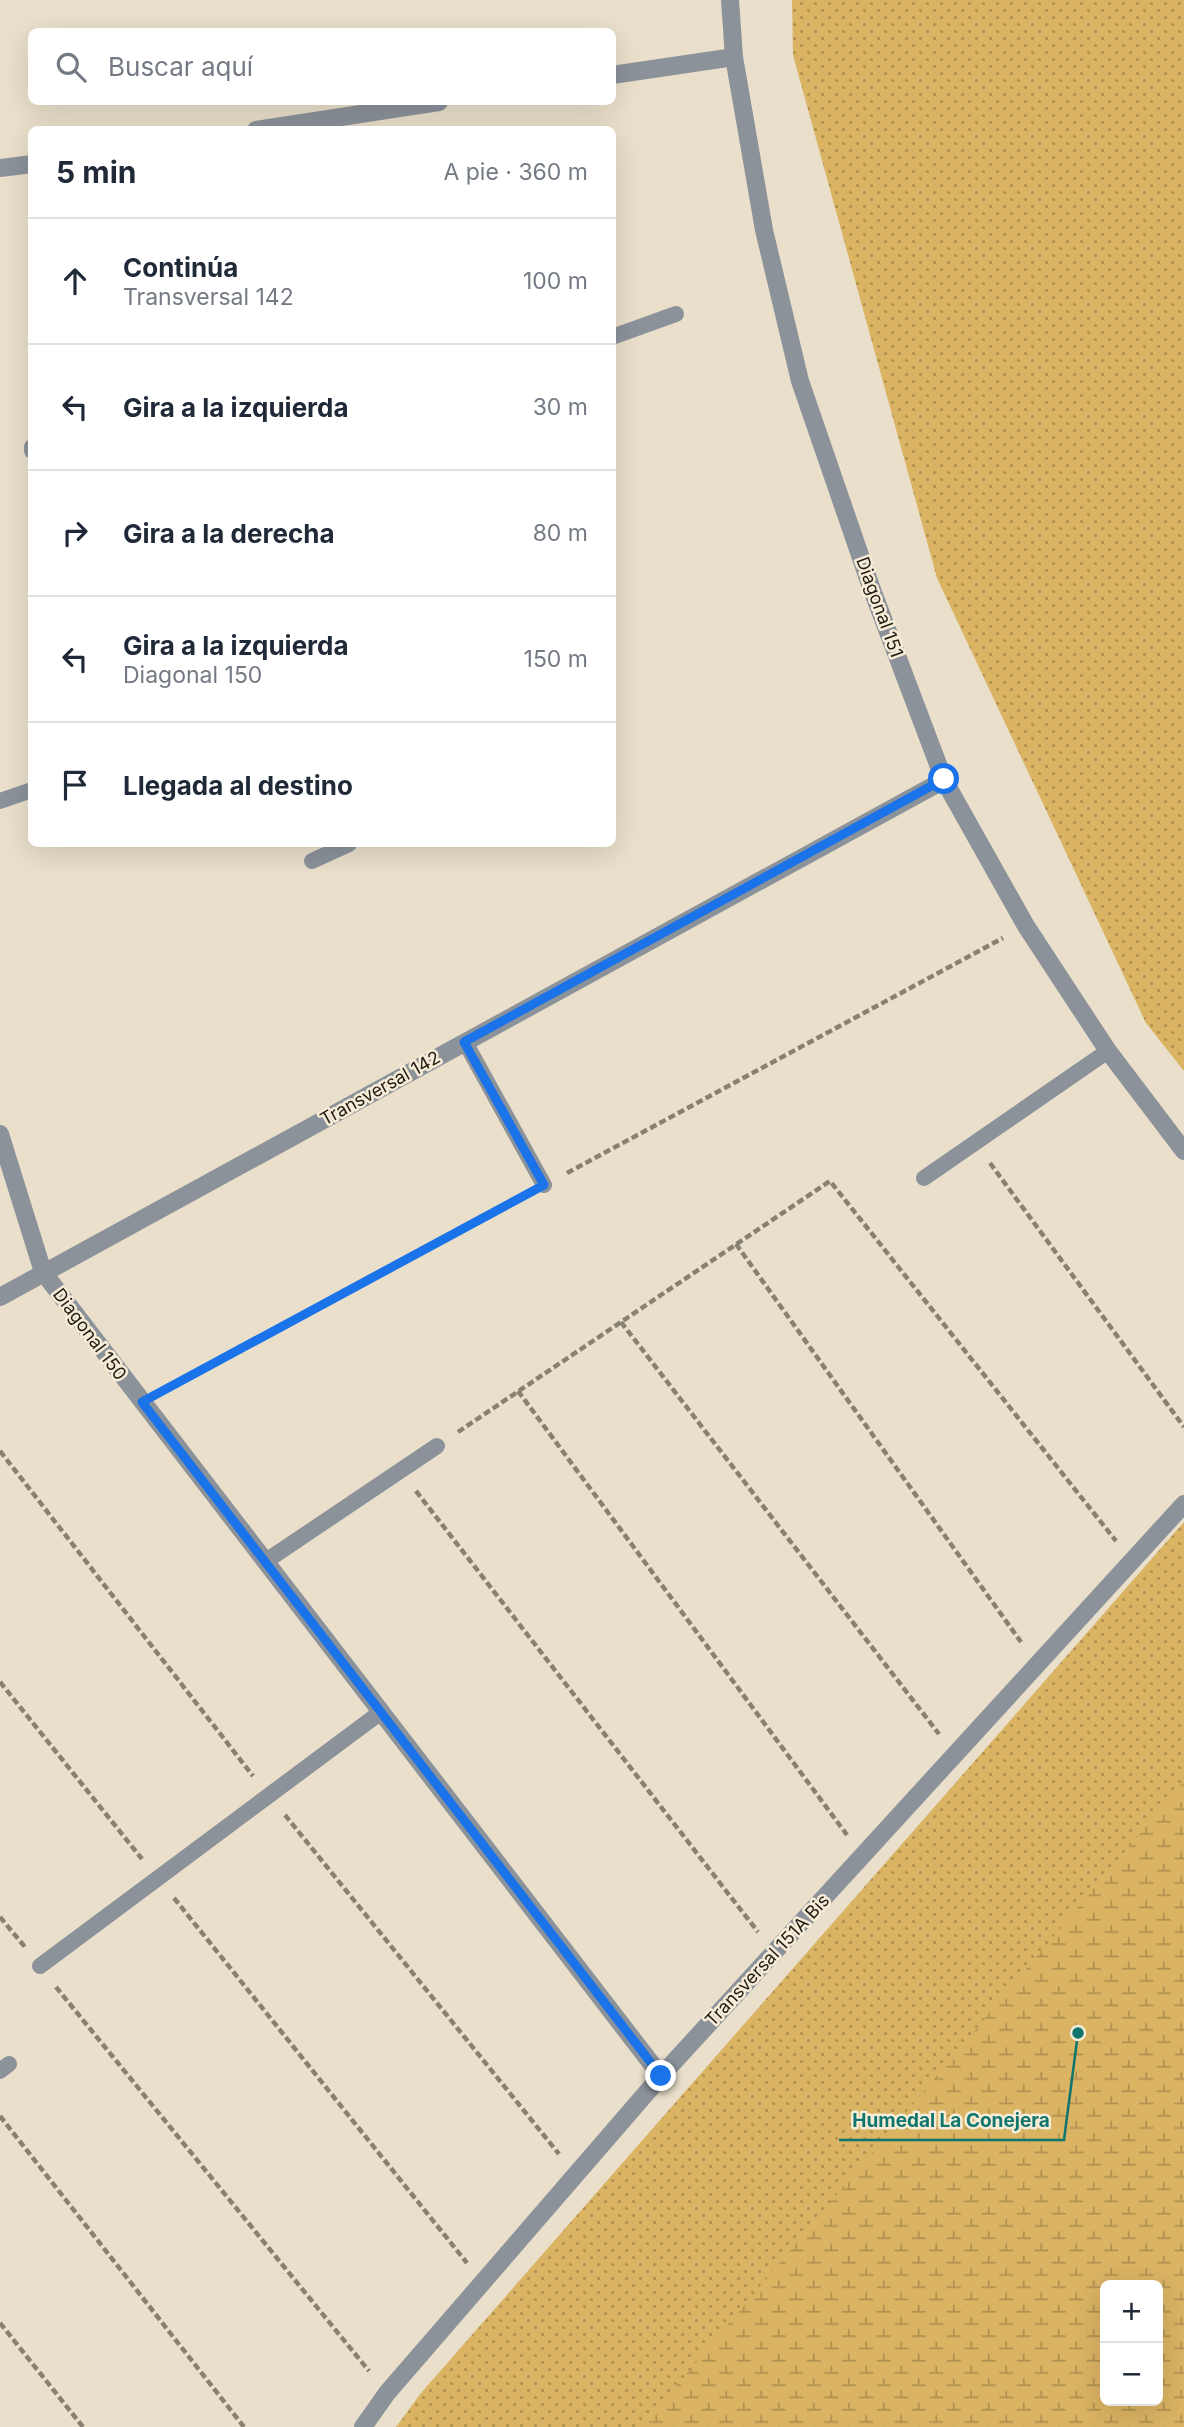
<!DOCTYPE html>
<html lang="es">
<meta charset="utf-8">
<style>
:root{--surface:#fff;--page:#f6f6f7;--text:#1f2937;--muted:#747a83;--line:#e0e1e3}
body{margin:0;font-family:Inter,sans-serif;background:var(--page);color:var(--text)}
.controls{position:absolute;right:21px;bottom:21px;display:grid;overflow:hidden;border-radius:10px;box-shadow:0 7px 28px #0002}
.controls button{width:63px;height:63px;display:grid;place-items:center;padding:0;border:0;border-bottom:2px solid var(--line);background:var(--surface);color:var(--text);font:35px sans-serif}
.stop{position:absolute;width:21px;height:21px;margin:-16px;border:5px solid #1a73e8;border-radius:50%;background:#fff}
.stop.end{background:#1a73e8;border-color:#fff;box-shadow:0 2px 7px #0008}
.list{margin:0;padding:0;list-style:none}
h2{display:flex;justify-content:space-between;align-items:center;height:91px;margin:0;padding:0 28px;font-size:30px}
h2 small{font-size:23px;font-weight:400;color:var(--muted)}
.list li{display:grid;grid-template-columns:46px 1fr auto;gap:21px;align-items:center;box-sizing:border-box;height:126px;padding:0 28px;border-top:2px solid var(--line)}
.list b{display:block;font-size:26px;white-space:nowrap}
.list p{margin:0;font-size:23px;white-space:nowrap;color:var(--muted)}
.list em{font-size:23px;font-style:normal;color:var(--muted)}
.icon{flex:none;width:38px;height:38px;fill:none;stroke:currentColor;stroke-width:2;stroke-linecap:round;stroke-linejoin:round}
.map{position:relative;flex:none;width:1184px;height:2427px;overflow:hidden}
.search{position:absolute;background:var(--surface);box-shadow:0 7px 28px #0002;left:28px;top:28px;width:588px;height:77px;display:flex;align-items:center;gap:18px;box-sizing:border-box;padding:0 24px;border-radius:10px;color:var(--muted);font-size:26px}
.panel{position:absolute;background:var(--surface);box-shadow:0 7px 28px #0002;left:28px;top:126px;width:588px;height:721px;border-radius:10px}
.map>svg:first-child{display:block}
.grass{fill:url(#grass-dots)}
.wetland{fill:url(#wetland-marsh);fill-rule:evenodd}
.lines{fill:none;stroke-linecap:round;stroke-linejoin:round}
.path{stroke:#888172;stroke-width:4.5;stroke-dasharray:7 3.5;stroke-linecap:butt}
.service{stroke:#8c929a;stroke-width:16}
.minor{stroke:#8c929a;stroke-width:18}
.route{stroke:#1a73e8;stroke-width:9}
.labels{text-anchor:middle;dominant-baseline:central;stroke-width:5;stroke-linejoin:round;paint-order:stroke}
.street-label{font-size:18px;fill:#211d15;stroke:#f7ecd7}
.leader{fill:none;stroke:#0f766e;stroke-width:2.5}
.callout-dot{fill:#0f766e;stroke:#f7ecd7;stroke-width:2.5}
.callout-label{font-size:19px;text-anchor:middle;font-weight:bold;fill:#0f766e;stroke:#f7ecd7;stroke-width:5;stroke-linejoin:round;paint-order:stroke}
</style>
<div class="map">
<svg width="1184" height="2427" viewBox="0 0 1184 2427">
<defs>
<pattern id="grass-dots" width="8" height="8" patternUnits="userSpaceOnUse" patternTransform="scale(1.75)"><rect width="8" height="8" fill="#dab363"/><path d="M2 2h.1M6 6h.1" fill="none" stroke="#b09150" stroke-width="1.8" stroke-linecap="round"/></pattern>
<pattern id="wetland-marsh" width="20" height="14" patternUnits="userSpaceOnUse" patternTransform="scale(1.75)"><rect width="20" height="14" fill="#dab363"/><path d="M1 5h8M5 5V1M11 12h8M15 12V8" fill="none" stroke="#b09150"/></pattern>
</defs>
<rect width="100%" height="100%" fill="#e9dfca"/>
<!-- grass -->
<g class="grass">
<path d="M792,0H1184V1071L1146,1023L937,578L793,55Z"/>
<path d="M1184,1522V1799L688,2427H396L421,2393Z"/>
</g>
<!-- wetland -->
<path class="wetland" d="M1184,1781V2427H642ZM1105,2285H1158V2401H1105Z"/>
<g class="lines">
<!-- path -->
<g class="path">
<path d="M990,1163L1184,1427"/>
<path d="M567,1173L1003,938"/>
<path d="M736,1244L1021,1642"/>
<path d="M621,1322L939,1734"/>
<path d="M167,1388L523,1197"/>
<path d="M518,1391L847,1835"/>
<path d="M458,1432L830,1181L1116,1541"/>
<path d="M0,1451L253,1776"/>
<path d="M416,1491L758,1932"/>
<path d="M0,1682L142,1859"/>
<path d="M285,1815L559,2154"/>
<path d="M174,1898L467,2263"/>
<path d="M0,1917L25,1947"/>
<path d="M56,1987L369,2371"/>
<path d="M0,2116L244,2427"/>
<path d="M0,2323L83,2427"/>
</g>
<!-- service -->
<g class="service">
<path d="M612,337L676,314"/>
<path d="M32,447V451"/>
<path d="M0,801L32,790"/>
<path d="M312,861L349,844"/>
<path d="M465,1042L544,1185"/>
<path d="M924,1178L1108,1051"/>
<path d="M266,1561L437,1446"/>
<path d="M40,1966L381,1712"/>
<path d="M0,2071L9,2064"/>
</g>
<!-- minor -->
<g class="minor">
<path d="M730,0L734,57L764,230L800,381L871,587L944,780L1026,926L1108,1051L1184,1151"/>
<path d="M612,75L734,57"/>
<path d="M256,130L439,102"/>
<path d="M0,168L32,164"/>
<path d="M0,1134L43,1272L661,2076"/>
<path d="M0,1297L944,780"/>
<path d="M363,2427L387,2393L661,2076L1184,1504"/>
</g>
</g>
<g class="lines">
<!-- route -->
<path class="route" d="M661,2076L142,1402L544,1185L464,1042L944,779"/>
</g>
<g class="labels">
<!-- street labels -->
<g class="street-label">
<text transform="translate(880 607) rotate(70)">Diagonal 151</text>
<text transform="translate(380 1088) rotate(-29)">Transversal 142</text>
<text transform="translate(90 1334) rotate(53)">Diagonal 150</text>
<text transform="translate(767 1960) rotate(-47)">Transversal 151A Bis</text>
</g>
</g>
<!-- callouts -->
<path class="leader" d="M1078 2033L1064 2140H839"/>
<circle class="callout-dot" cx="1078" cy="2033" r="7"/>
<g class="callout-label">
<text x="951" y="2127">Humedal La Conejera</text>
</g>
</svg>
<div class="controls">
<button>+</button>
<button>−</button>
</div>
<div class="stop" style="left:944px;top:779px"></div>
<div class="stop end" style="left:661px;top:2076px"></div>
<div class="search"><svg class="icon" aria-label="search" viewBox="0 0 24 24"><circle cx="10" cy="10" r="6"/><path d="M15 15l6 6"/></svg>Buscar aquí</div>
<section class="panel">
<h2>5 min<small>A pie · 360 m</small></h2>
<ul class="list">
<li><svg class="icon" aria-label="ahead" viewBox="0 0 24 24"><path d="M12 20V5M6 11l6-6 6 6"/></svg><div><b>Continúa</b><p>Transversal 142</p></div><em>100 m</em></li>
<li><svg class="icon" aria-label="left" viewBox="0 0 24 24"><path d="M17 20v-9H6M10 6l-5 5 5 5"/></svg><div><b>Gira a la izquierda</b></div><em>30 m</em></li>
<li><svg class="icon" aria-label="right" viewBox="0 0 24 24"><path d="M7 20v-9h11M14 6l5 5-5 5"/></svg><div><b>Gira a la derecha</b></div><em>80 m</em></li>
<li><svg class="icon" aria-label="left" viewBox="0 0 24 24"><path d="M17 20v-9H6M10 6l-5 5 5 5"/></svg><div><b>Gira a la izquierda</b><p>Diagonal 150</p></div><em>150 m</em></li>
<li><svg class="icon" aria-label="arrive" viewBox="0 0 24 24"><path d="M6 21V4h12l-3 4 3 4H6"/></svg><div><b>Llegada al destino</b></div></li>
</ul>
</section>
</div>
